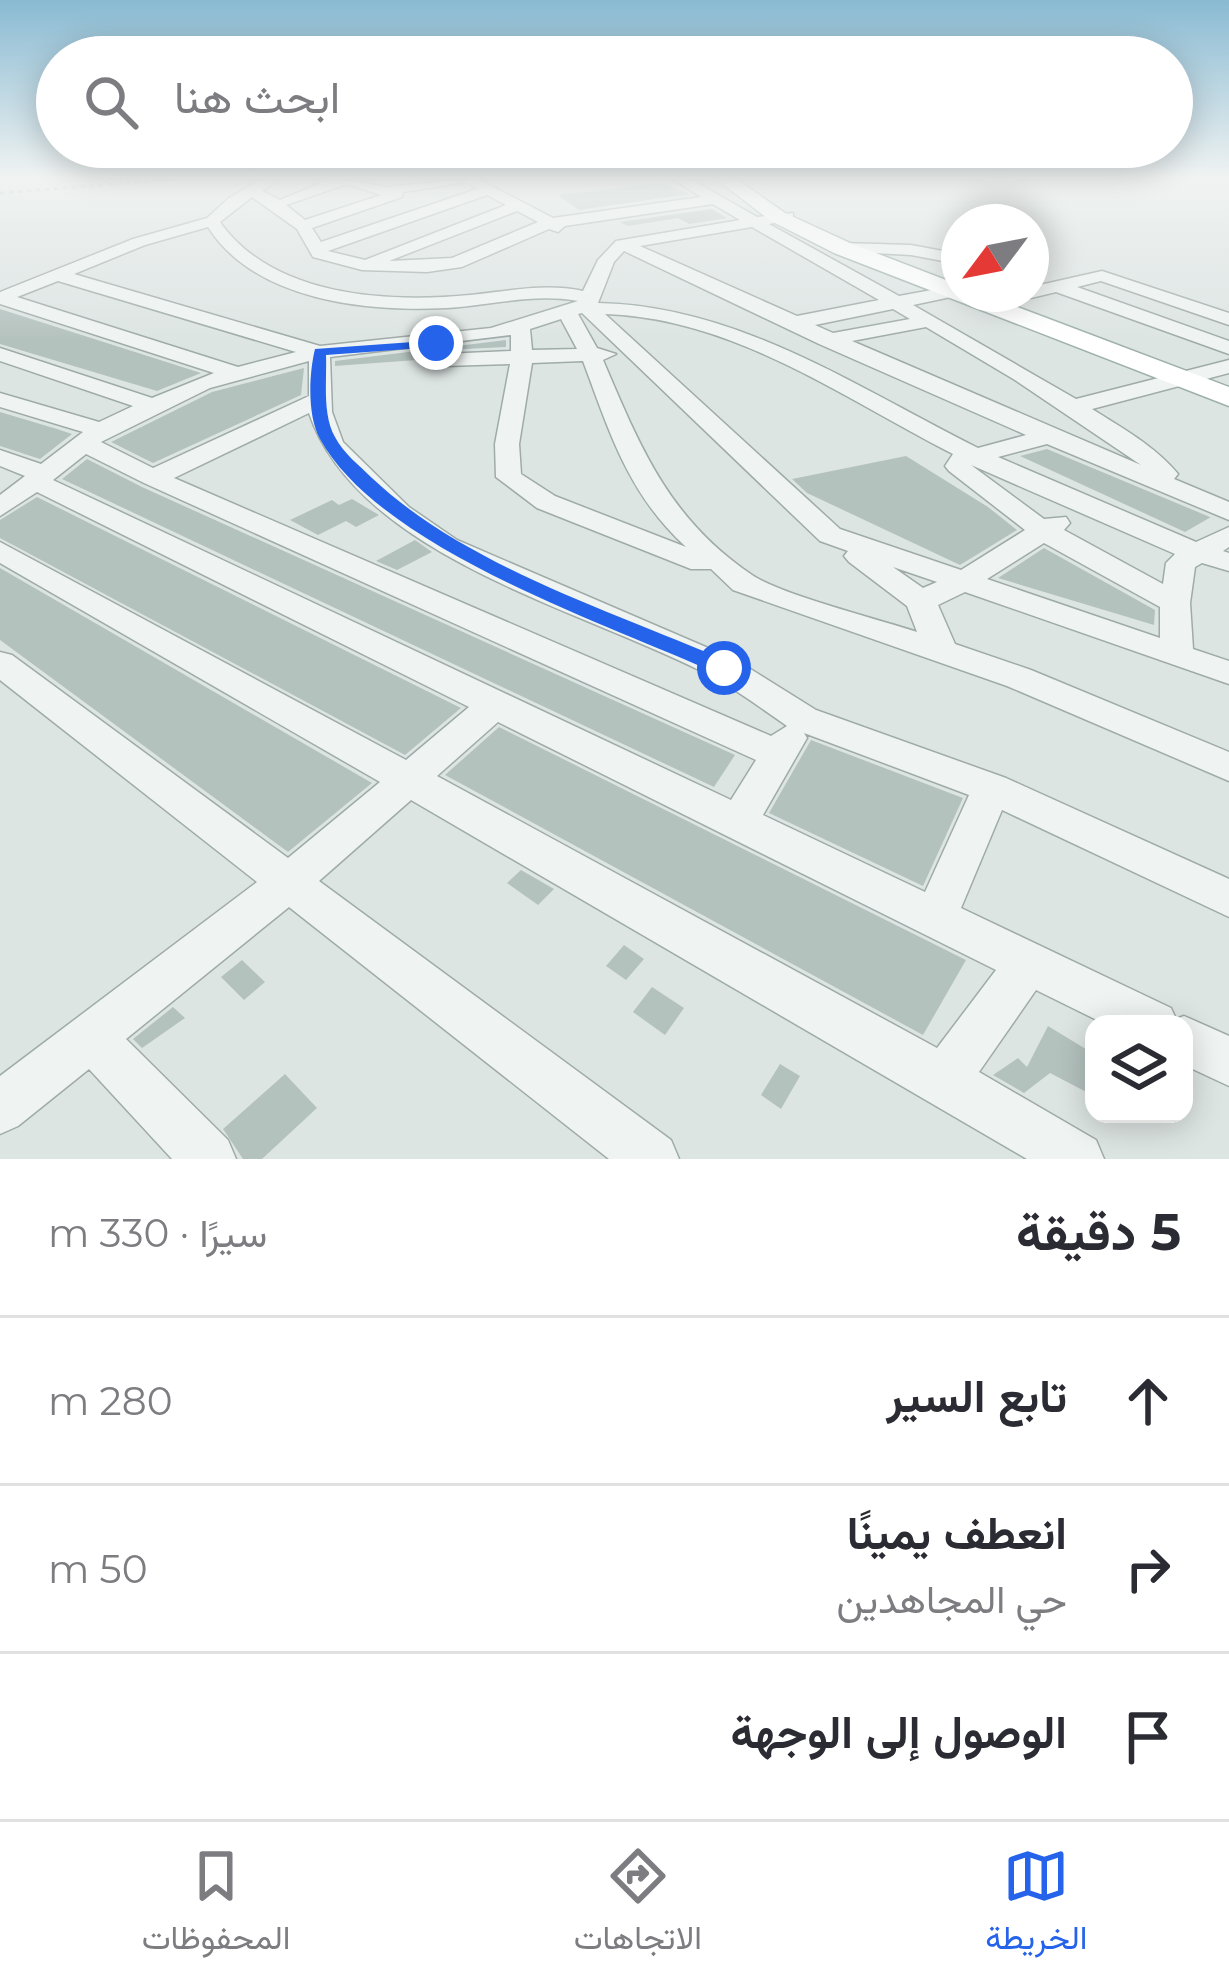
<!DOCTYPE html>
<html lang="ar">
<meta charset="utf-8">
<style>
:root{--surface:#fff;--page:#f7f7f7;--text:#2b2b33;--muted:#7c7c81;--line:#e1e1e2;--accent:#2563eb}
body{margin:0;font-family:Montserrat,Vazirmatn,sans-serif;background:var(--page);color:var(--text);direction:rtl}
.controls{position:absolute;right:36px;bottom:36px;display:grid;overflow:hidden;border-radius:24px;box-shadow:0 6px 30px #0003}
.controls button{width:108px;height:108px;display:grid;place-items:center;padding:0;border:0;border-bottom:3px solid var(--line);background:var(--surface);color:var(--text);font:60px sans-serif}
.compass{position:absolute;left:941px;top:204px;width:108px;height:108px;border-radius:50%;background:var(--surface);box-shadow:0 6px 30px #0003;rotate:238deg}
.stop{position:absolute;width:36px;height:36px;margin:-27px;border:9px solid #2563eb;border-radius:50%;background:#fff}
.stop.end{background:#2563eb;border-color:#fff;box-shadow:0 3px 12px #0008}
.list{margin:0;padding:0;list-style:none}
h2{display:flex;justify-content:space-between;align-items:center;height:156px;margin:0;padding:0 48px;font-size:51px}
h2 small{font-size:39px;font-weight:400;color:var(--muted)}
.list li{display:grid;grid-template-columns:78px 1fr auto;gap:36px;align-items:center;box-sizing:border-box;height:168px;padding:0 48px;border-top:3px solid var(--line)}
.list b{display:block;font-size:45px;white-space:nowrap}
.list p{margin:0;font-size:39px;white-space:nowrap;color:var(--muted)}
.list em{font-size:39px;font-style:normal;color:var(--muted)}
.icon{flex:none;width:66px;height:66px;fill:none;stroke:currentColor;stroke-width:2;stroke-linecap:round;stroke-linejoin:round}
.map{position:relative;flex:none;width:1229px;height:1159px;overflow:hidden;direction:ltr}
.search{position:absolute;background:var(--surface);box-shadow:0 6px 30px #0003;left:36px;right:36px;top:36px;height:132px;display:flex;align-items:center;gap:30px;box-sizing:border-box;padding:0 42px;border-radius:66px;color:var(--muted);font-size:45px}
.sheet{height:660px;background:var(--surface)}
nav{display:flex;justify-content:space-around;align-items:center;box-sizing:border-box;height:168px;border-top:3px solid var(--line);background:var(--surface);font-size:33px;color:var(--muted)}
nav a{display:grid;justify-items:center;gap:6px}
nav .on{color:var(--accent)}
.map>svg:first-child{display:block}
.building{fill:#b4c2be}
.lines{fill:none;stroke-linecap:round;stroke-linejoin:round}
.minor-casing{stroke:#9faba8;stroke-width:3}
.major-casing{stroke:#9db0aa;stroke-width:3}
.path{stroke:#a7b1af;stroke-width:3;stroke-dasharray:4.5 4.5;stroke-linecap:butt}
.minor{fill:#eff4f3;fill-rule:evenodd}
.major{fill:#fff;fill-rule:evenodd}
.route{fill:#2563eb}
</style>
<div class="map">
<svg width="1229" height="1159" viewBox="0 0 1229 1159">
<rect width="100%" height="100%" fill="#dde5e3"/>
<!-- building -->
<g class="building">
<path d="M660,183L689,194L579,210L558,195Z"/>
<path d="M712,209L727,218L689,224L678,218L628,226L620,222Z"/>
<path d="M0,309L201,373L157,391L0,344Z"/>
<path d="M506,340V347L444,350L430,359L335,366V361Z"/>
<path d="M304,368L301,395L153,463L111,442L212,392Z"/>
<path d="M0,412L57,429L72,434L40,459L0,446Z"/>
<path d="M1047,449L1210,517H1211L1185,532L1020,456Z"/>
<path d="M906,456L988,507L1017,530L960,565L807,493L792,479Z"/>
<path d="M87,459L142,487L735,755L714,787L62,479Z"/>
<path d="M37,497L461,708L405,755L0,538V520Z"/>
<path d="M352,499L379,515L356,527L346,521L318,535L290,520L332,500L339,505Z"/>
<path d="M415,540L432,552L397,570L376,561Z"/>
<path d="M1044,548L1155,610L1154,625L998,578Z"/>
<path d="M0,568L372,783L288,852L0,640Z"/>
<path d="M499,727L966,960L923,1035L445,775Z"/>
<path d="M811,740L963,798L923,886L769,813Z"/>
<path d="M521,870L554,889L538,905L507,883Z"/>
<path d="M624,945L644,959L626,980L606,966Z"/>
<path d="M242,960L265,982L244,1000L221,977Z"/>
<path d="M652,987L684,1008L665,1035L633,1012Z"/>
<path d="M173,1007L185,1018L142,1048L133,1039Z"/>
<path d="M1048,1026L1094,1054V1096L1050,1073L1024,1093L993,1075L1018,1058L1027,1067Z"/>
<path d="M780,1064L800,1076L781,1109L761,1095Z"/>
<path d="M285,1074L317,1108L262,1159H243L223,1129Z"/>
</g>
<g class="lines">
<defs>
<g id="minor">
<path d="M264,178H281L262,191L280,200L333,178L386,187L476,178L553,218L701,197L672,178H689L757,217L793,213V219L769,224L899,296L959,285V294H965L913,305L1076,399L1229,360V373L1092,409C1122,428 1155,446 1178,474L1174,479L1229,502V520L1047,444L998,457L1196,542L1229,527V547L1223,551L1229,553V571L1202,563L1195,567L1190,603L1193,649L1229,661V684L965,592L938,605L955,644L1031,670L1229,752V781L1007,686L733,590L711,569H691L537,508L496,477L495,444L510,364L444,366L434,360L444,354L511,351V335L330,357L332,412L343,442L409,507L457,540L736,660L816,710L1006,778L1229,879V917L1002,810L961,908L1171,1008L1176,1019L1184,1016L1229,1036V1086L1184,1065V1024H1105L1036,990L979,1072L1096,1140L1104,1159H1027L411,800L319,881L671,1140L679,1159H609L289,907L126,1039L228,1140L236,1159H172L89,1069L18,1126L0,1134V1076L257,882L0,680V652L12,655L288,858L380,782L0,563V542L406,760L469,707L37,492L0,516V495L25,476L0,466V450L41,464L83,432L0,407V393L99,422L133,406L0,361V348L152,398L214,373L0,304V292L133,239L207,218L229,198ZM467,182L477,189L321,242L312,228L402,197L403,192ZM347,184L381,195L305,220L286,205ZM487,195L506,205L365,260L328,251ZM252,197L297,229L313,257L362,270L427,272L462,267L549,229L558,232L565,226L713,204L740,220L616,241L598,260L583,291C545,283 509,291 470,295C387,303 273,297 220,222ZM517,211L538,222L452,258L389,261ZM208,227C255,301 367,312 447,308C491,305 534,293 578,301L491,328L320,346L74,274L145,245ZM752,227L879,300L797,316L640,246ZM624,251L819,344L1026,435L978,448C856,387 739,306 598,303L614,262ZM58,281L296,352L238,367L17,297ZM893,309L910,319L833,333L815,325ZM582,313L820,541L848,551L844,556L849,562L907,606L917,632C878,619 782,595 752,575C669,519 641,449 603,360L616,354L597,348L578,314ZM605,314C733,318 842,397 953,454L945,466L949,471L1025,530L961,570L840,529ZM561,319L577,349L532,350L530,329ZM926,327L1015,380L1141,465L852,341ZM309,361V396L153,468L101,442L210,388ZM583,361C610,433 628,494 686,547L555,496L521,474L519,444L532,363ZM309,413C358,557 585,610 709,675C736,689 762,709 787,726L771,736L174,478ZM86,454L144,483L756,760L731,800L53,480ZM971,465L1175,554L1166,563L1163,584L1064,530L1070,523L1066,517L1044,519ZM1044,543L1160,607V638L987,579ZM893,567L937,582L923,588ZM498,722L996,970L937,1048L437,776ZM804,733L969,795L925,892L763,815L807,738Z"/>
<path d="M842,243L911,245L959,254V264L911,255L836,251L834,248Z"/>
<path d="M1102,271L1229,313V325L1101,281L1077,287L1229,341V354L1056,292L1031,298L1023,294H1031V287Z"/>
</g>
<path id="major" d="M715,178H735L785,213L850,243L959,285V294H983L1229,387V406L834,253L771,221Z"/>
</defs>
<!-- minor casing -->
<use href="#minor" class="minor-casing"/>
<!-- major casing -->
<use href="#major" class="major-casing"/>
<!-- path -->
<path class="path" d="M0,193L190,178"/>
<!-- minor -->
<use href="#minor" class="minor"/>
<!-- major -->
<use href="#major" class="major"/>
</g>
<!-- sky -->
<linearGradient id="sky" x2="0" y2="1"><stop stop-color="#89bad2"/><stop offset="0.52" stop-color="#f0f3f2"/><stop offset="1" stop-color="#f0f3f2" stop-opacity="0"/></linearGradient>
<rect width="1229" height="341" fill="url(#sky)"/>
<!-- route -->
<path class="route" d="M441,340L436,347L326,355C327,381 322,414 335,437C343,453 359,465 372,478C465,566 614,612 732,663V673H716C604,623 380,548 320,439C307,416 309,373 315,349Z"/>
</svg>
<div class="controls">
<button><svg class="icon" aria-label="layers" viewBox="0 0 24 24"><path d="M12 4l9 5-9 5-9-5zM3 14l9 5 9-5"/></svg></button>
</div>
<svg class="compass" viewBox="-18 -18 36 36"><path d="M0-13l5 13h-10z" fill="#e53935"/><path d="M0 13l5-13h-10z" fill="#7c7c81"/></svg>
<div class="stop" style="left:724px;top:668px"></div>
<div class="stop end" style="left:436px;top:343px"></div>
<div class="search"><svg class="icon" aria-label="search" viewBox="0 0 24 24"><circle cx="10" cy="10" r="6"/><path d="M15 15l6 6"/></svg>ابحث هنا</div>
</div>
<section class="sheet">
<h2>5 دقيقة<small>سيرًا · 330 m</small></h2>
<ul class="list">
<li><svg class="icon" aria-label="ahead" viewBox="0 0 24 24"><path d="M12 20V5M6 11l6-6 6 6"/></svg><div><b>تابع السير</b></div><em>280 m</em></li>
<li><svg class="icon" aria-label="right" viewBox="0 0 24 24"><path d="M7 20v-9h11M14 6l5 5-5 5"/></svg><div><b>انعطف يمينًا</b><p>حي المجاهدين</p></div><em>50 m</em></li>
<li><svg class="icon" aria-label="arrive" viewBox="0 0 24 24"><path d="M6 21V4h12l-3 4 3 4H6"/></svg><div><b>الوصول إلى الوجهة</b></div></li>
</ul>
</section>
<nav>
<a class="on"><svg class="icon" aria-label="map" viewBox="0 0 24 24"><path d="M3 6l6-2 6 2 6-2v14l-6 2-6-2-6 2zM9 4v14M15 6v14"/></svg>الخريطة</a>
<a><svg class="icon" aria-label="directions" viewBox="0 0 24 24"><path d="M12 3l9 9-9 9-9-9zM9 14v-3h6M13 9l2 2-2 2"/></svg>الاتجاهات</a>
<a><svg class="icon" aria-label="saved" viewBox="0 0 24 24"><path d="M7 4h10v16l-5-4-5 4z"/></svg>المحفوظات</a>
</nav>
